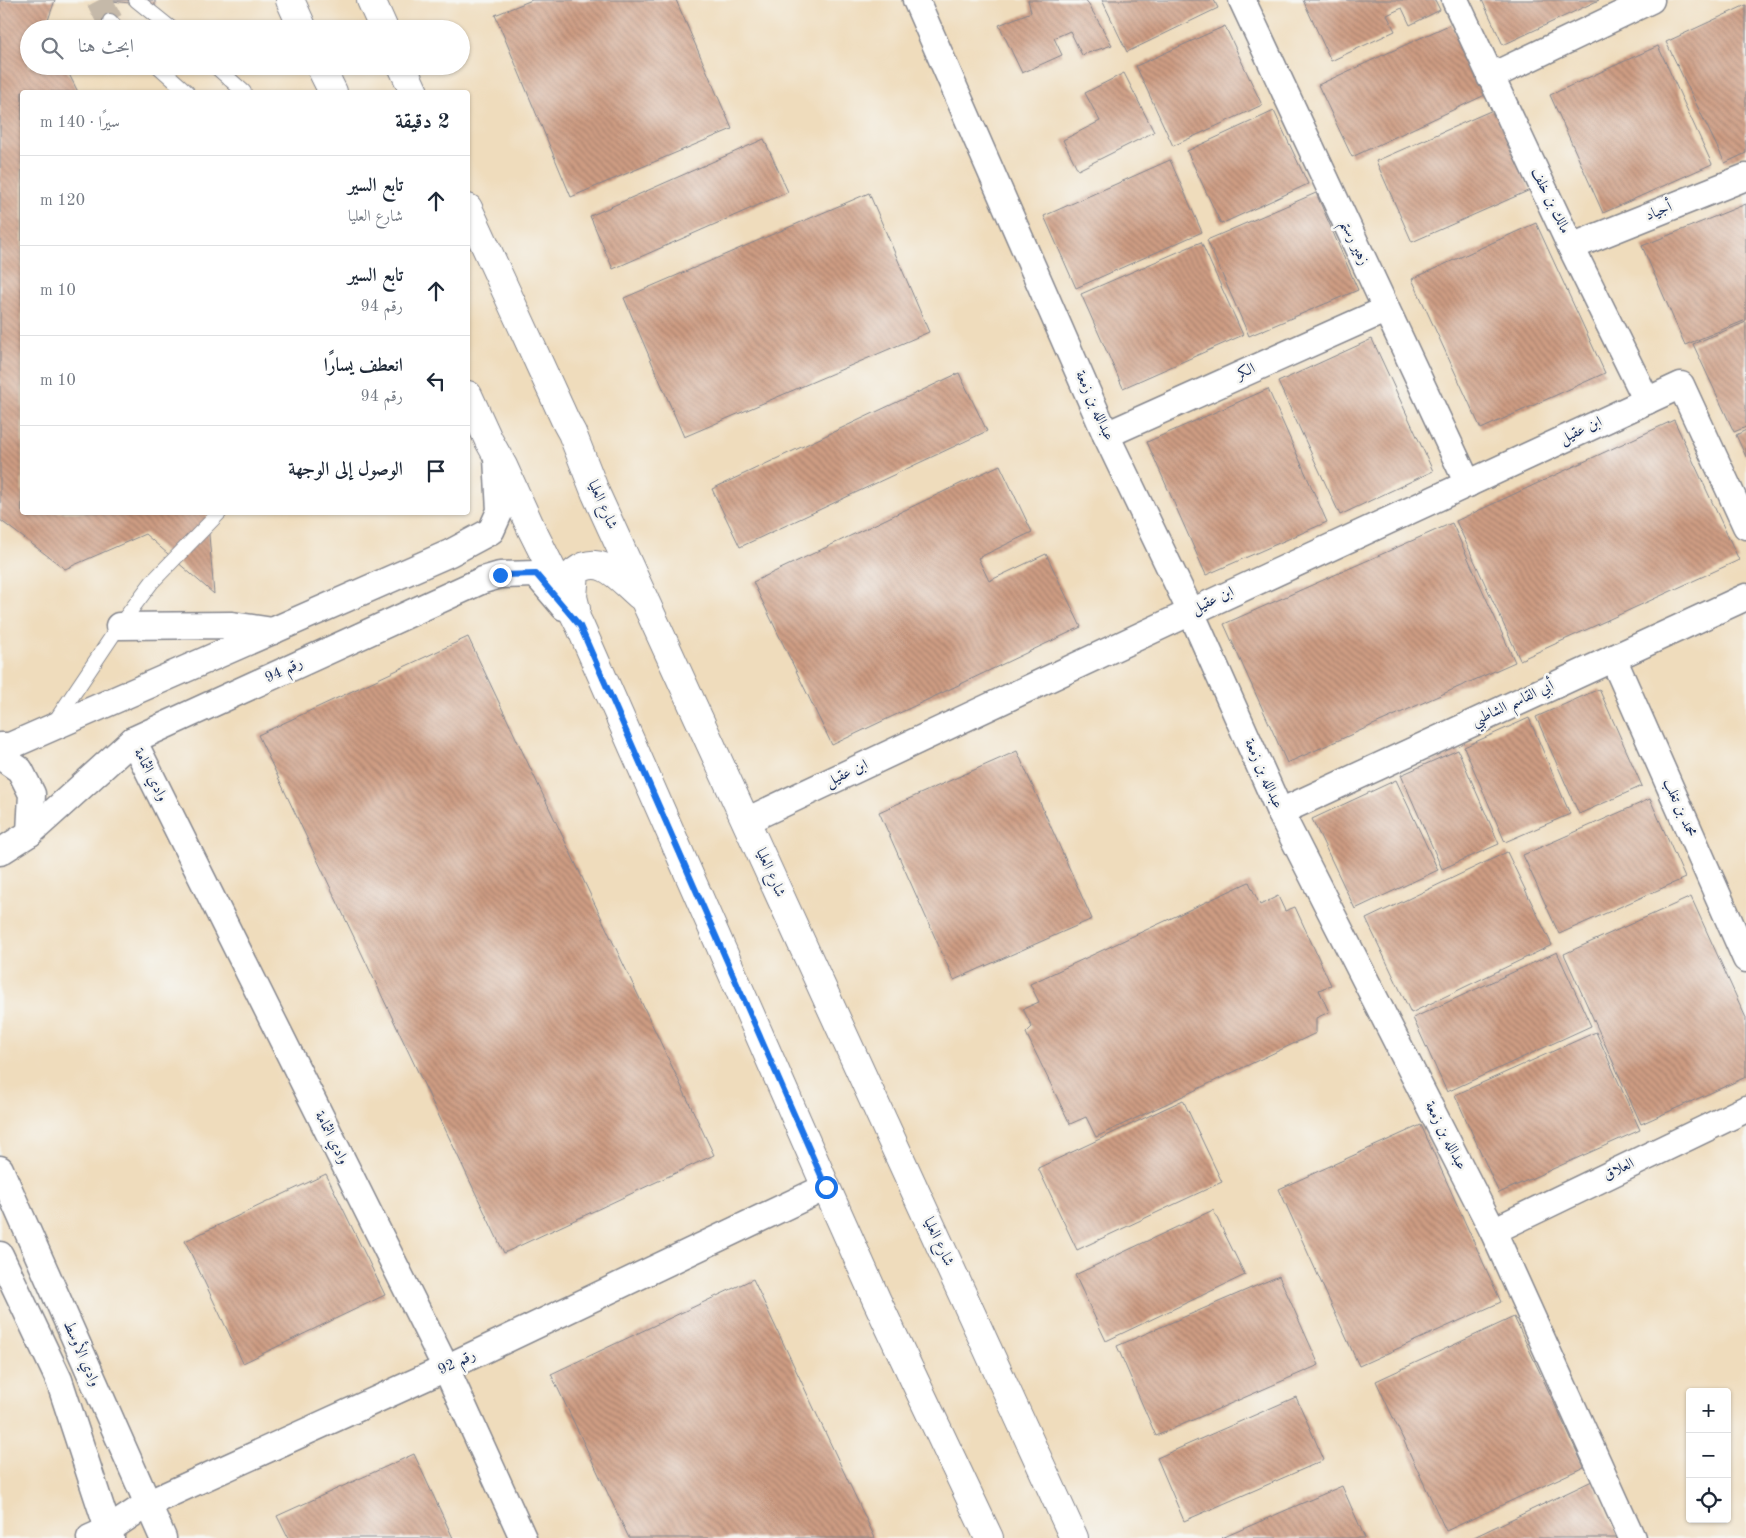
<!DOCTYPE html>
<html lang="ar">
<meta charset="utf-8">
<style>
:root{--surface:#fff;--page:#f2f2f3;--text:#1f2937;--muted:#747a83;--line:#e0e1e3}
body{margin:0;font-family:"Old Standard TT",Amiri,serif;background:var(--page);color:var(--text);direction:rtl}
.controls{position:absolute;right:15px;bottom:15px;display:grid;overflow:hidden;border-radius:5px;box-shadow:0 1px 4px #0004}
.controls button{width:45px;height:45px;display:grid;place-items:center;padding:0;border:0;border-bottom:1px solid var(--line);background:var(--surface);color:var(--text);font:25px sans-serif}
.stop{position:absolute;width:15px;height:15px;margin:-11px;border:4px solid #1a73e8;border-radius:50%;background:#fff}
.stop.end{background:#1a73e8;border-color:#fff;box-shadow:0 1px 5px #0008}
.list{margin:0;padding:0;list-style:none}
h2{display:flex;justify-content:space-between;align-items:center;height:65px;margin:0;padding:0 20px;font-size:21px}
h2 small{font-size:16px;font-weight:400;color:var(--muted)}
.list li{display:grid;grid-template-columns:32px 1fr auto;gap:15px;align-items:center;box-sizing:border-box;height:90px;padding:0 20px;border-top:1px solid var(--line)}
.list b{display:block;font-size:19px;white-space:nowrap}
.list p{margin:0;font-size:16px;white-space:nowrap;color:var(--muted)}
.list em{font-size:16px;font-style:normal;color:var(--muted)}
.icon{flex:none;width:28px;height:28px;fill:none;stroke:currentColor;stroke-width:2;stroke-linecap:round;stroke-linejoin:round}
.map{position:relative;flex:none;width:1746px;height:1538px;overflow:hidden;direction:ltr}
.search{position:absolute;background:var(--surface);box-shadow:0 1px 4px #0004;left:20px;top:20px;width:450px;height:55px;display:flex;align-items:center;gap:12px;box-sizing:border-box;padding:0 18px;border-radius:28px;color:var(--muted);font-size:19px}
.panel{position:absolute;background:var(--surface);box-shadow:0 1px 4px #0004;left:20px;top:90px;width:450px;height:425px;border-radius:5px;direction:rtl}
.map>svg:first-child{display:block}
.building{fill:url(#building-back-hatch)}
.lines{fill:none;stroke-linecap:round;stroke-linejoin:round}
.street-tunnel{stroke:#c5b9a9;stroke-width:26;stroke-dasharray:26 13;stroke-linecap:butt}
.lane-casing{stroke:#85868d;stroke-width:16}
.street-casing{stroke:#85868d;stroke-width:29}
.primary-casing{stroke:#85868d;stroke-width:30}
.lane{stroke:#fff;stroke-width:14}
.street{stroke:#fff;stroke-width:26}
.primary{stroke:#fff;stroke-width:28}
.route{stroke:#1a73e8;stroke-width:6}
.labels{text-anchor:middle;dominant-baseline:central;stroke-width:5;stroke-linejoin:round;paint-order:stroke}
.street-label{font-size:15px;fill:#1b2f5e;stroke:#f6f6f2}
</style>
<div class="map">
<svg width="1746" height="1538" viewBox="0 0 1746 1538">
<defs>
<pattern id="building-back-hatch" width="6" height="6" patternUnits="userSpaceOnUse" patternTransform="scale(1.25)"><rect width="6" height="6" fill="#ce9c82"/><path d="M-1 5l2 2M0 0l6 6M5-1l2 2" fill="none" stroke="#a6806e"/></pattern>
</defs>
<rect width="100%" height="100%" fill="#f6f6f2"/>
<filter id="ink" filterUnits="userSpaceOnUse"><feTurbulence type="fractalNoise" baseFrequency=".02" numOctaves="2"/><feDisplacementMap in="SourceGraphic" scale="10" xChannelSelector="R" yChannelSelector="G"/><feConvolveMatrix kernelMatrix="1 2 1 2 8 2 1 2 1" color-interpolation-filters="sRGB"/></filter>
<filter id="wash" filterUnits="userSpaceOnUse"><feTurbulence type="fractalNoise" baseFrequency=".0096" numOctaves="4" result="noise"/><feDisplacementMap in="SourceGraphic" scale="20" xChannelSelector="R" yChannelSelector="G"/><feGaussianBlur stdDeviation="1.12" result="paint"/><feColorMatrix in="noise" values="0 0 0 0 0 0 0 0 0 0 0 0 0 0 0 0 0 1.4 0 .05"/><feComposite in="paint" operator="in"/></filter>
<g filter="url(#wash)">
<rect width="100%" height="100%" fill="#efdcbc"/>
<g id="blocks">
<!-- building -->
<g class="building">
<path d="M0,0H55L45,29H29V66H65L78,92H22V512H207L214,594L145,534L65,569L0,520Z"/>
<path d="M112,0H155V6L112,1Z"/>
<path d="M532,0H676L732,129L571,197L495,15Z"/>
<path d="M1028,0H1086L1112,45L1082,55L1070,31L1054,38L1062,55L1022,73L999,25L1031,12Z"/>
<path d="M1102,0H1214L1218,8L1127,52Z"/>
<path d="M1303,0H1435L1440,10L1410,25L1402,8L1387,15L1395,31L1331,61Z"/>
<path d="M1482,0H1599L1503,45Z"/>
<path d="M1746,5V153L1725,163L1666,42Z"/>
<path d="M1451,24L1485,95L1352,157L1318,85Z"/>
<path d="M1225,26L1262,105L1173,146L1136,66Z"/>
<path d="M1658,46L1712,164L1603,213L1550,95Z"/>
<path d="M1124,73L1154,132L1078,170L1063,140L1100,121L1085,93Z"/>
<path d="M1495,109L1530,190L1412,242L1376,161Z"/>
<path d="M1274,111L1308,184L1221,224L1187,151Z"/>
<path d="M764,139L788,192L613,269L590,216Z"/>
<path d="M1170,160L1202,232L1076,288L1044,216Z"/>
<path d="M869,193L929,332L684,437L624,298Z"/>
<path d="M1316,193L1358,290L1249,336L1207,240Z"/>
<path d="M1746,204V320L1685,345L1642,246Z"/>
<path d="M1536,223L1605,373L1481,429L1412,279Z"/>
<path d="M1201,242L1243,335L1123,388L1081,294Z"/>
<path d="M1746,322V427L1734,432L1693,344Z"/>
<path d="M1372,339L1433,471L1340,515L1278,382Z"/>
<path d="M959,373L987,431L740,547L712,489Z"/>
<path d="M1268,389L1327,522L1206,575L1147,442Z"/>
<path d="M1674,420L1739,560L1520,660L1456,521Z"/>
<path d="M1746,430V457L1736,435Z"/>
<path d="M1000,465L1032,532L978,558L989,581L1046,554L1081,627L832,745L753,582Z"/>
<path d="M1452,523L1515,662L1287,763L1224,624Z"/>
<path d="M468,637L714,1155L504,1253L258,735Z"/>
<path d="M1599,689L1642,786L1579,814L1536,717Z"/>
<path d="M1529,718L1570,814L1505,842L1464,747Z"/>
<path d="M1458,750L1499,844L1442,869L1401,775Z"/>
<path d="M1017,751L1092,919L954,980L879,812Z"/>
<path d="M1396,780L1438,870L1355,909L1312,819Z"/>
<path d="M1650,799L1685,878L1559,934L1523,855Z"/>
<path d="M1507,852L1552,945L1411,1013L1366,919Z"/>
<path d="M1249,882L1260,905L1278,896L1285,911L1295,907L1331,985L1319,990L1329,1012L1316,1018V1033L1096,1137L1086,1117L1070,1124L1026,1033L1032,1027L1023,1009L1039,1002L1030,984Z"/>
<path d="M1691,897L1746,1018V1077L1641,1124L1564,954Z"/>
<path d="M1557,952L1591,1026L1447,1092L1413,1018Z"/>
<path d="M1596,1032L1640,1130L1499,1193L1455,1095Z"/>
<path d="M1183,1100L1222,1182L1077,1250L1038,1168Z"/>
<path d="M1421,1125L1501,1302L1359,1366L1279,1189Z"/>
<path d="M326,1174L385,1295L243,1363L185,1241Z"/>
<path d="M1213,1210L1245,1275L1106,1341L1075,1275Z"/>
<path d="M1279,1276L1319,1365L1156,1436L1117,1346Z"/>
<path d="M753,1279L875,1538H629L551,1374Z"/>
<path d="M1514,1317L1584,1467L1446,1531L1376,1381Z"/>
<path d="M1296,1397L1324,1460L1184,1521L1157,1458Z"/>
<path d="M414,1454L453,1538H288L277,1516Z"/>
<path d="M1592,1481L1619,1538H1472Z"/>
<path d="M1342,1486L1365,1538H1222Z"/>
</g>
</g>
</g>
<g filter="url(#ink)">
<use href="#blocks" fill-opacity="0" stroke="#85868d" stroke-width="1"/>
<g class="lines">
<!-- street-tunnel -->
<path class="street-tunnel" d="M99,0L110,21"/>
<defs>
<g id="lane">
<path d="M136,0L172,29"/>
<path d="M110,21L118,29"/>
<path d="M158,66L187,92"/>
<path d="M215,66L244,92"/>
<path d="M54,723L119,626L152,582L220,512"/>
</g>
<g id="street">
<path d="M916,0L1106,435L1191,612L1280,812L1493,1231L1632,1538"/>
<path d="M1242,0L1468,484"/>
<path d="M1455,0L1571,247L1647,401"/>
<path d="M1490,77L1651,0"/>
<path d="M1571,247L1746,177"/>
<path d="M1106,435L1385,310"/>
<path d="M119,626L232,625L273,631"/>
<path d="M1613,658L1746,959"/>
<path d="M133,740L446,1368L523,1538"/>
<path d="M0,746H10L450,553L491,531L500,511L497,458"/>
<path d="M0,756L20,770L32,794L30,833"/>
<path d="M1280,812L1746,597"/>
<path d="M746,821L1191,612L1681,385L1746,526"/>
<path d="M0,852L30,833L133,740L483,580L500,575L536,574L564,607"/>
<path d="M0,1169L163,1538"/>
<path d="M1493,1231L1746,1109"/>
<path d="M0,1255L59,1380L111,1538"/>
<path d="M90,1538L108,1530L147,1504L446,1368L826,1187"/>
</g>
<g id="primary">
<path d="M290,0L303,29"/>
<path d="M371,0L384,29"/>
<path d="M320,66L333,92"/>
<path d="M402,66L414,92"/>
<path d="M468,208L566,422L572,433L596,494L1074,1538"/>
<path d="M468,395L489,441L503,466L531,528L580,626L826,1187L877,1301L989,1538"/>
<path d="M576,609L573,597L575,572C601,552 620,579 639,595"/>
</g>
</defs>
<!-- lane casing -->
<use href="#lane" class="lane-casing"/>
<!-- street casing -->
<use href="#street" class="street-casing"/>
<!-- primary casing -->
<use href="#primary" class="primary-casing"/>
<!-- lane -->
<use href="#lane" class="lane"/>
<!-- street -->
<use href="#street" class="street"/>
<!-- primary -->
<use href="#primary" class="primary"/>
</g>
</g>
<g class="lines" filter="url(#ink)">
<!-- route -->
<path class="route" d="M500,575L536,574L580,626L826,1187"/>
</g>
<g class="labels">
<!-- street labels -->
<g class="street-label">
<text transform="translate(1550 201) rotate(64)">مالك بن خلف</text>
<text transform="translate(1659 212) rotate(-22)">أجياد</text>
<text transform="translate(1354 243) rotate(65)">زهير رستم</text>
<text transform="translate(1246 372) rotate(-24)">الكر</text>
<text transform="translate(1094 406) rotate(66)">عبدالله بن زمعة</text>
<text transform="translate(1581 431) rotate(-25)">ابن عقيل</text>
<text transform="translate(602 505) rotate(66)">شارع العليا</text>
<text transform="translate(1213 601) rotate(-25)">ابن عقيل</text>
<text transform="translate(284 671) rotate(-25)">رقم 94</text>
<text transform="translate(1513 704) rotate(-25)">أبي القاسم الشاطبي</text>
<text transform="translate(847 774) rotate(-25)">ابن عقيل</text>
<text transform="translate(1263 774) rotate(66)">عبدالله بن زمعة</text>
<text transform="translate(150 775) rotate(63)">وادي الثمامة</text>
<text transform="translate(1679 808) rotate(66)">محمد بن تغلب</text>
<text transform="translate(770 873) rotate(66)">شارع العليا</text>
<text transform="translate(1445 1136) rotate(63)">عبدالله بن زمعة</text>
<text transform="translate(331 1138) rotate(63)">وادي الثمامة</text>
<text transform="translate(1619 1170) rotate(-26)">العلاق</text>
<text transform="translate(938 1242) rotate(65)">شارع العليا</text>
<text transform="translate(81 1354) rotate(66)">وادي الأوسط</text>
<text transform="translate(457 1363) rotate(-25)">رقم 92</text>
</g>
</g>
</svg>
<div class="controls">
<button>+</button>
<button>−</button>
<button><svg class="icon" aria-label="locate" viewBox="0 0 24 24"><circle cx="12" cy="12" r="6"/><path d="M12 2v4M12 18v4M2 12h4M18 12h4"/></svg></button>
</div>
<div class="stop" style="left:826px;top:1187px"></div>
<div class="stop end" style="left:500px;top:575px"></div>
<div class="search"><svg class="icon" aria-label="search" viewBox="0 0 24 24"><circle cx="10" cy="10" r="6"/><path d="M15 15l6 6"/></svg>ابحث هنا</div>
<section class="panel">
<h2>2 دقيقة<small>سيرًا · 140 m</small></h2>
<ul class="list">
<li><svg class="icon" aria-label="ahead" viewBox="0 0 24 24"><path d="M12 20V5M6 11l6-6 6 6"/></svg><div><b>تابع السير</b><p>شارع العليا</p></div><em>120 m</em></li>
<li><svg class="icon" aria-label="ahead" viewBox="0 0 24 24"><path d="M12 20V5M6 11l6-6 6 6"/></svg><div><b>تابع السير</b><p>رقم 94</p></div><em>10 m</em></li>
<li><svg class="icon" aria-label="left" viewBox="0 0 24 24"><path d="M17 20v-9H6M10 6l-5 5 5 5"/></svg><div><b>انعطف يسارًا</b><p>رقم 94</p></div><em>10 m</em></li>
<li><svg class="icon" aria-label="arrive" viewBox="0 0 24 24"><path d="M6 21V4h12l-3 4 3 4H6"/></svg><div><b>الوصول إلى الوجهة</b></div></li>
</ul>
</section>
</div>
